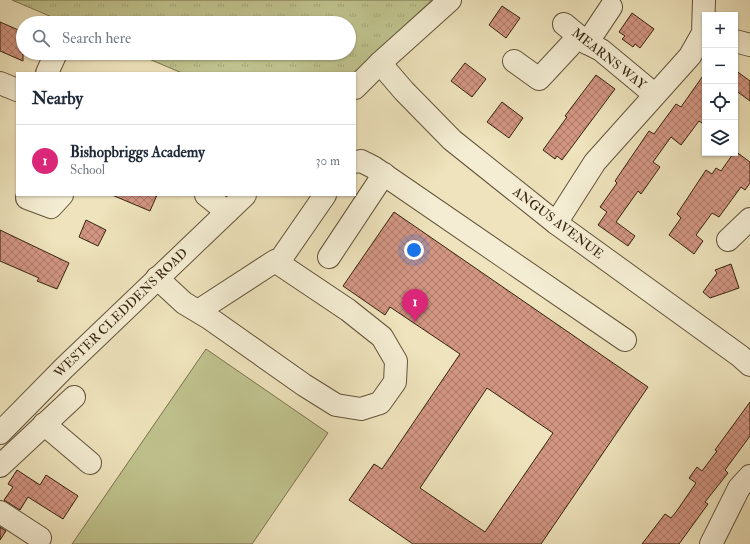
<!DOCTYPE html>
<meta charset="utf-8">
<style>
:root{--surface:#fff;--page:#f2f2f3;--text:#1f2937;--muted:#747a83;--line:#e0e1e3;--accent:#db2777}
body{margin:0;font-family:"IM FELL Double Pica",serif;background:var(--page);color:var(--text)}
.controls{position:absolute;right:12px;top:12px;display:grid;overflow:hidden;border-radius:0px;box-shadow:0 1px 3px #0004}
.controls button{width:36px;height:36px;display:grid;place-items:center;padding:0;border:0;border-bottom:1px solid var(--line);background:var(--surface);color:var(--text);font:20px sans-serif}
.you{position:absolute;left:414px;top:250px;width:14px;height:14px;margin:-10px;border:3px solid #fff;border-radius:50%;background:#1a73e8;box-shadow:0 0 0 6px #1a73e833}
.badge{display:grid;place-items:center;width:26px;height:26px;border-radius:50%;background:var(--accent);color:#fff;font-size:13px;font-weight:700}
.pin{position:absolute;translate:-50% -33px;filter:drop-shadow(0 1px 2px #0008)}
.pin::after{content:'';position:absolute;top:21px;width:14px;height:12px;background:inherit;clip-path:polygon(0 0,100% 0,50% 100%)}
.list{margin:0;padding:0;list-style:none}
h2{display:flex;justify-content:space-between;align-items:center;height:52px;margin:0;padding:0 16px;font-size:17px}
h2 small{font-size:13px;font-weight:400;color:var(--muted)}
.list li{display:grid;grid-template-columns:26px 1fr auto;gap:12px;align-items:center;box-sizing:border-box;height:72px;padding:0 16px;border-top:1px solid var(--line)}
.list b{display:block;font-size:15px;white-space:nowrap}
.list p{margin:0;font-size:13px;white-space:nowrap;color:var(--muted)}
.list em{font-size:13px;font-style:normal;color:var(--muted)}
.icon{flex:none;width:22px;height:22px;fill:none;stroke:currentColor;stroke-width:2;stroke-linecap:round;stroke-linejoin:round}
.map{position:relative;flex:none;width:750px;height:544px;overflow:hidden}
.search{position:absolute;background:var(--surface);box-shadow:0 1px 3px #0004;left:16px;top:16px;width:340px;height:44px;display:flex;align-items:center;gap:10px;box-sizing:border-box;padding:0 14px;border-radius:22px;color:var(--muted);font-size:15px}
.panel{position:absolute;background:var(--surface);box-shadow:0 1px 3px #0004;left:16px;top:72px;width:340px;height:124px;border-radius:0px}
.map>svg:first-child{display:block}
.grass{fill:#bfc28d;stroke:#7a724e}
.park{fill:url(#park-tufts);stroke:#7a724e}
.building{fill:url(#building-cross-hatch);stroke:#35230e;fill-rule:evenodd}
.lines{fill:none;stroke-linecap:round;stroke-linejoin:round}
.minor-casing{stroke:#63533a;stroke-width:24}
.minor{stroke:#f4edd3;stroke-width:22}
.labels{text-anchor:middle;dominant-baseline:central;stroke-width:3;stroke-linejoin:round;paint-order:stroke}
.street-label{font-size:13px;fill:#35230e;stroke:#f4edd3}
</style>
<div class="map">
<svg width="750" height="544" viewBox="0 0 750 544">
<defs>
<pattern id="park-tufts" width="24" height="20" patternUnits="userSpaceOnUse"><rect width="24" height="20" fill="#bfc28d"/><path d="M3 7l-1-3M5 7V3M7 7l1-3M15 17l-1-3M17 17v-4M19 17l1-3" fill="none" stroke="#a5a678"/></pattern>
<pattern id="building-cross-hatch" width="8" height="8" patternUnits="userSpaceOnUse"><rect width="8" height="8" fill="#d29582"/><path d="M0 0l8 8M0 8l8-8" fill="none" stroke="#ab7969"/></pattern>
</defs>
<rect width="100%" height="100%" fill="#eee3bc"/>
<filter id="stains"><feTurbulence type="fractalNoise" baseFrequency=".005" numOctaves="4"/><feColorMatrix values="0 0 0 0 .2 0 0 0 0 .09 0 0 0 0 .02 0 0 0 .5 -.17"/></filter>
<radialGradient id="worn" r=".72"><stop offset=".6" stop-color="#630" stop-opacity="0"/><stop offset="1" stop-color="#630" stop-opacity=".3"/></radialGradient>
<!-- grass -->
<path class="grass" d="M206,349L328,433L252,544H72Z"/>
<!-- park -->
<path class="park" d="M12,0H432L354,73H182L135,53H349V23H66Z"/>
<!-- building -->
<g class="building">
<path d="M502,6L520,18L506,38L489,25Z"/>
<path d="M632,13L654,29L640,48L635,44L633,47L622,39L625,36L619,32Z"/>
<path d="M0,22L23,32V61L0,51Z"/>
<path d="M465,63L486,79L472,97L451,81Z"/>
<path d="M735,70L750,81V101L735,90Z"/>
<path d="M705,73V125L699,121L681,145L671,137L653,162L660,167L641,194L638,191L616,222L635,236L628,246L598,225L607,212L600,207L617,183L615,181L649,131L654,134L676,104L681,107Z"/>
<path d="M596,75L615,89L562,160L557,156L555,159L543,150L567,117L565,116Z"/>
<path d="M502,102L523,118L509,138L487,122Z"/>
<path d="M735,151L750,162V183L745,190L741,187L719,217L712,213L696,235L703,241L694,254L669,235L681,218L677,214L706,170L712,174L716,168L721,171Z"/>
<path d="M112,195H157L150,211Z"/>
<path d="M394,212L648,387L541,544H413L349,500L374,464L382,469L460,354L390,307L385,315L343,286ZM487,388L553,433L485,532L420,488Z"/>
<path d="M86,220L106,230L98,246L79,237Z"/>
<path d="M0,230L69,263L57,289L37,281L39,278L0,261Z"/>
<path d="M731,264L739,288L710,298L703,292L717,273L715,270Z"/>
<path d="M750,402V436L725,470L728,473L705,502L708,504L679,544H642L665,514L671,518L676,512L696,483L689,478L697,467L702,471L717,451L715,450Z"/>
<path d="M17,470L40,485L46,475L78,496L63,519L28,497L20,510L4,500L13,487L8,484Z"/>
<path d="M0,527L6,531L0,540Z"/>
</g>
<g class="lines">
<defs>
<g id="minor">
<path d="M564,24L587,43L601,50L654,94"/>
<path d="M735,41L750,45"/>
<path d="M587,43L611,7"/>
<path d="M514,61L539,79L579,36"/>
<path d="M380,63L404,91L452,140L556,223L740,356L750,365"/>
<path d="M47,73L56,53"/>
<path d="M0,83L17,90"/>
<path d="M355,88L380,63L450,0"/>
<path d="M355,162L361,161L373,167L625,340"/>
<path d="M206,195L227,212"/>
<path d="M27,198L51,207L62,195"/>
<path d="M556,223L595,162L690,56L703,33L704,0"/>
<path d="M728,240L750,219"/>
<path d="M329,257L384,174"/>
<path d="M278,263L325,195"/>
<path d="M157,278L184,303L209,318L304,385L336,405L361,409L380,403L395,382L396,361L382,337L348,310L275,261L198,311"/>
<path d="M44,424L90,463"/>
<path d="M0,433L64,368L245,195"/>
<path d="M0,466L74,397"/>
<path d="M0,512L40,538"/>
<path d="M711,544L739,488L750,476"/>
</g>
</defs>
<!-- minor casing -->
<use href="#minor" class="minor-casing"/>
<!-- minor -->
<use href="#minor" class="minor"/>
</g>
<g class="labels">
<!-- street labels -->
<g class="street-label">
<text transform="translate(609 59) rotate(38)">MEARNS WAY</text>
<text transform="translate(558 223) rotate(37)">ANGUS AVENUE</text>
<text transform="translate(121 313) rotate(-44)">WESTER CLEDDENS ROAD</text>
</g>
</g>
<rect width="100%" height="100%" filter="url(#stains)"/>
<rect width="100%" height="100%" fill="url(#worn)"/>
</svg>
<div class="controls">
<button>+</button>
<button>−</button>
<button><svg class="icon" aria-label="locate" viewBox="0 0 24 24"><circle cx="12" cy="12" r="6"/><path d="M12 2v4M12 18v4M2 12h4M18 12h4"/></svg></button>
<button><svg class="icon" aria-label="layers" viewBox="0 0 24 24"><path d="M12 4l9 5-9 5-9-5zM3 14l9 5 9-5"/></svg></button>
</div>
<div class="you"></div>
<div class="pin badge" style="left:415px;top:322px">1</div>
<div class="search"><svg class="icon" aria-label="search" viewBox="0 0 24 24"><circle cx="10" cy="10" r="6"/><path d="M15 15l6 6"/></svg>Search here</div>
<section class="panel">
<h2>Nearby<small></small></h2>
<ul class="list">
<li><span class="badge">1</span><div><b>Bishopbriggs Academy</b><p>School</p></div><em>30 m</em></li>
</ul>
</section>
</div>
